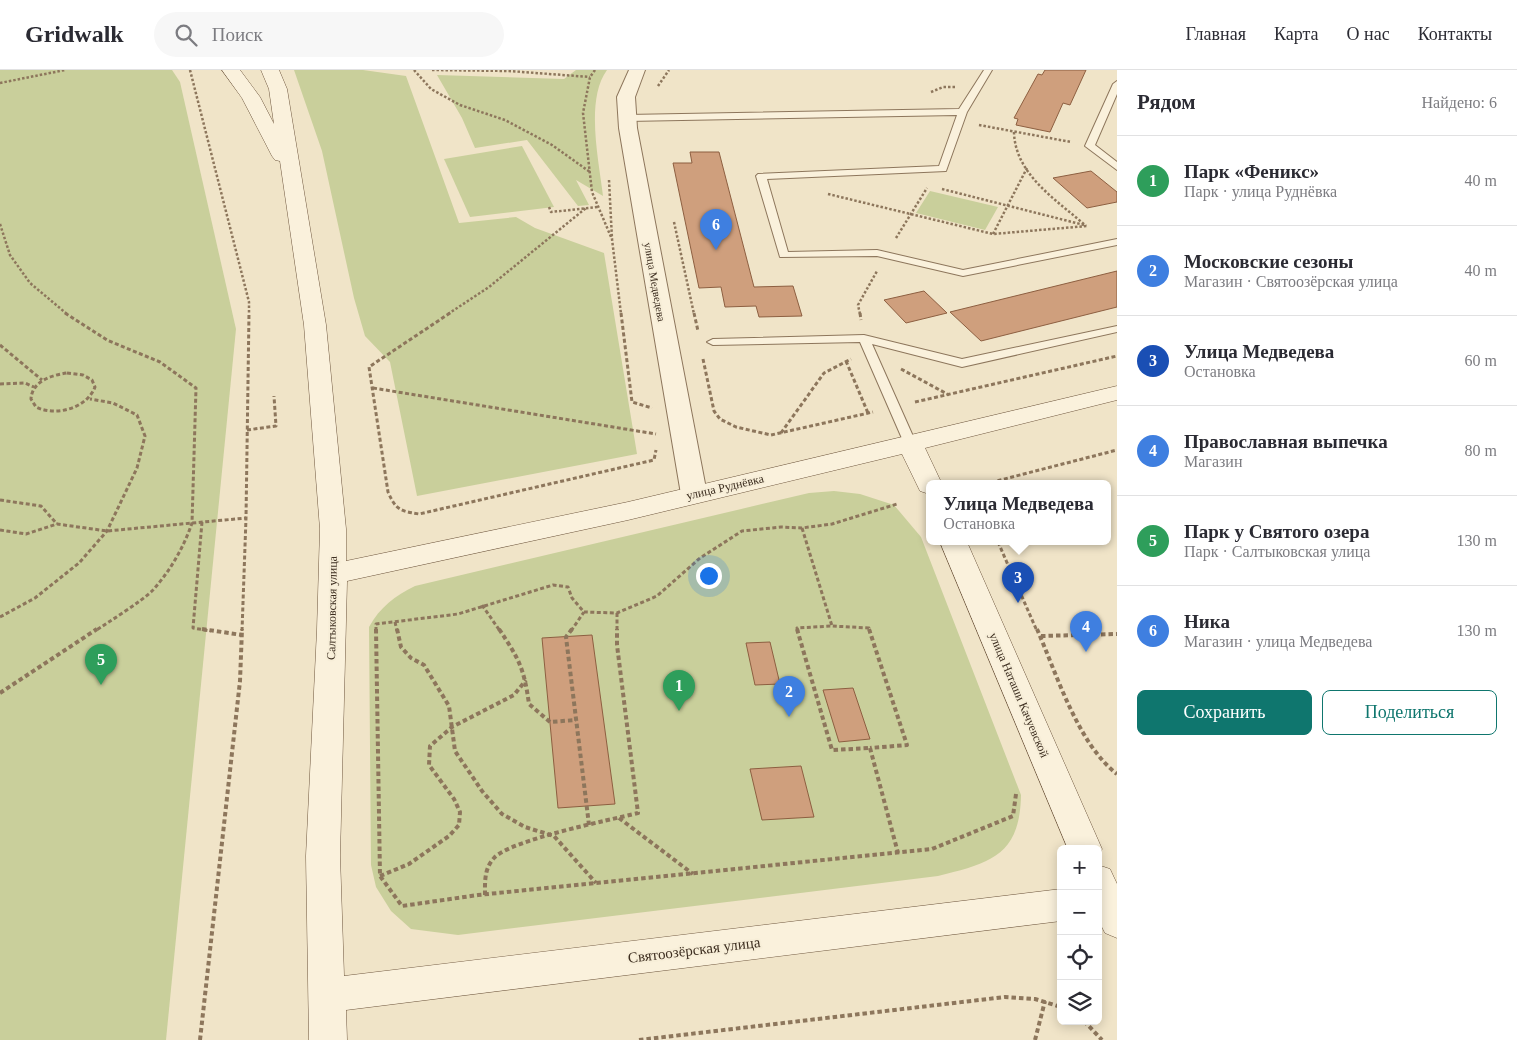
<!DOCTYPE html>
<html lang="ru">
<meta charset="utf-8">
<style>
:root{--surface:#fff;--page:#f7f7f7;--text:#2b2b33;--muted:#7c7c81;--line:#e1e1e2;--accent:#0f766e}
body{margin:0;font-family:"Times New Roman",serif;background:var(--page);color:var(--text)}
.controls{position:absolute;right:15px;bottom:15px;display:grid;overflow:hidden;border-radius:8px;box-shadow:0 2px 12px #0003}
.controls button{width:45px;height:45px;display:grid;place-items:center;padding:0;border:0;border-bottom:1px solid var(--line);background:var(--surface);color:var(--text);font:25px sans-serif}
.you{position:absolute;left:708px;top:505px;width:18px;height:18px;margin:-12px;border:4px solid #fff;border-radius:50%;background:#1a73e8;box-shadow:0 0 0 8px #1a73e833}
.badge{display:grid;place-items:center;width:32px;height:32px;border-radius:50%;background:var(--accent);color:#fff;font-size:16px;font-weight:700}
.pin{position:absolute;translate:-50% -41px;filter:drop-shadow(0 1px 2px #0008)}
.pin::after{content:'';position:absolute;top:26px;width:18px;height:15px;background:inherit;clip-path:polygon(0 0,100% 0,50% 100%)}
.popup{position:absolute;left:926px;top:410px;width:185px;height:65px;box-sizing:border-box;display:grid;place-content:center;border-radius:8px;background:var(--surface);filter:drop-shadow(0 1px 4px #0005);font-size:16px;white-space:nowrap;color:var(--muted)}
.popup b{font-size:19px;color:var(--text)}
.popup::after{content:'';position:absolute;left:50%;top:100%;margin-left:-10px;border:10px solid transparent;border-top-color:var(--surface)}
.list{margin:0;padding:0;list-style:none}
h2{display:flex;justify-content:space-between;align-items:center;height:65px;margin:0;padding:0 20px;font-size:21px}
h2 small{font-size:16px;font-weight:400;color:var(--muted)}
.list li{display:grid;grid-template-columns:32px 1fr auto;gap:15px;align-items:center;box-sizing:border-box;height:90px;padding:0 20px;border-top:1px solid var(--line)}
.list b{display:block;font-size:19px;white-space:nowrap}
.list p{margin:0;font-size:16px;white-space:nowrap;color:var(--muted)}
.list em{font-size:16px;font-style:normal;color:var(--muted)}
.actions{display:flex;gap:10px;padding:15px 20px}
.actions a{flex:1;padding:11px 0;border:1px solid var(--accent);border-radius:8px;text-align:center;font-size:18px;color:var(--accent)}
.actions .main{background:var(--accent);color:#fff}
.icon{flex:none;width:28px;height:28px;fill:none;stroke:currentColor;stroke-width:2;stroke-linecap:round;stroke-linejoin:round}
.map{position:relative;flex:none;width:1117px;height:970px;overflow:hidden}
header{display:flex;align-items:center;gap:30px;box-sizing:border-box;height:70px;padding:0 25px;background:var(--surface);border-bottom:1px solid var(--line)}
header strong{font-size:24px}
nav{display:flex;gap:28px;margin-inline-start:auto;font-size:18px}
.search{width:350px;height:45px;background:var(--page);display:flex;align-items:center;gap:12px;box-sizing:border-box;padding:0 18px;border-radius:28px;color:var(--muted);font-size:19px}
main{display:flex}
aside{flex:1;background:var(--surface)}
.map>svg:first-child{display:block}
.green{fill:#c9cf9b}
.building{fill:#cf9f7d;stroke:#8d5f41}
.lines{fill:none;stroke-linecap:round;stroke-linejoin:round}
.lane-casing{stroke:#8d765c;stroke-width:2}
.street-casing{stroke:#8d765c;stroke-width:2}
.secondary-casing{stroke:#6f573f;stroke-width:1}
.path-far2{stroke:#8d765c;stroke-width:2.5;stroke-dasharray:2.5 2;stroke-linecap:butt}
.path-far1{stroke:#8d765c;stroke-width:3;stroke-dasharray:4 2.5;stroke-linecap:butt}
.path{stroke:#8d765c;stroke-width:4;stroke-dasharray:4.5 3;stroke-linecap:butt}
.lane{fill:#faf1dc;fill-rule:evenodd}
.street{fill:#faf1dc;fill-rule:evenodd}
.secondary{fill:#faf1dc;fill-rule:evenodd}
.labels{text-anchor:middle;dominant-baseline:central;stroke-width:4;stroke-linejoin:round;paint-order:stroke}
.far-street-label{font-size:11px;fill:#3d2e20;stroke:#f7eed8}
.street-label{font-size:12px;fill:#3d2e20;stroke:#f7eed8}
.near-street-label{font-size:15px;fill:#3d2e20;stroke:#f7eed8}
</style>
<header>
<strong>Gridwalk</strong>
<div class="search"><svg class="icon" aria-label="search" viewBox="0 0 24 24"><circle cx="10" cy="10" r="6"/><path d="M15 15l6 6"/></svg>Поиск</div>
<nav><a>Главная</a><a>Карта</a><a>О нас</a><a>Контакты</a></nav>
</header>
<main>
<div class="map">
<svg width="1117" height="970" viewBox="0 0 1117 970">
<rect width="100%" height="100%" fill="#f0e4c8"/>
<!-- green -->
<g class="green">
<path d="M0,0H172L180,12L236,259L166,970H0Z"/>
<path d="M294,0H363L406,6L459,153L516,147L535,158L604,183L637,384L417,426L390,292L365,266L354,228L322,81Z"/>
<path d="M576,0H607C585,30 599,91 603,126L576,110L589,135L578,136L527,70L475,78L462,48L437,5L564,9Z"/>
<path d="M522,76L554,137L470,147L444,89Z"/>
<path d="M930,121L998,137L985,160L916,143Z"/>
<path d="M834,421L860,424L894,435L921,467L1021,725C1020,786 990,793 938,806L458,865L411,859L391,841L376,817L371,795L369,557C380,537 395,526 415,516L809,423Z"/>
</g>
<!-- building -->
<g class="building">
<path d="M1045,0H1086L1070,35L1063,33L1050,62L1016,55L1018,49L1014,48L1038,4L1042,5Z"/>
<path d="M690,82H719L754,217L793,216L802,246L759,247L756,236L725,237L721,217L699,218L673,93H692Z"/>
<path d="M1091,101L1117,122V132L1087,138L1053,108Z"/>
<path d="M1117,201V237L981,271L950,242Z"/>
<path d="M924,221L947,243L906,253L884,230Z"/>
<path d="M592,565L615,734L558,738L542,568Z"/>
<path d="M770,572L780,614L755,615L746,573Z"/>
<path d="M853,618L870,669L839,672L823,620Z"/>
<path d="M801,696L814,747L762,750L750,699Z"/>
</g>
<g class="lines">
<defs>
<g id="lane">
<path d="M984,0H992L967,42L946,101L767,109L788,182L877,180L963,200L1117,169V175L963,206L877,186L780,187L756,106L758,104L939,96L957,45L627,51L622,48L627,45L959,39Z"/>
<path d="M1117,11V24L1095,75L1117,92V100L1085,76L1113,14Z"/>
<path d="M1117,256V262L962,297L872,274L916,373L910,377L904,373L860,272L713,275L707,272L713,269L864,265L962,289Z"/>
</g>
<path id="street" d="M629,0H645L635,27L637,58L707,424L703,430L694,432L685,430L681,424L619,58L617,27Z"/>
<g id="secondary">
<path d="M222,0H240L260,27L274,54L269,19L261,0H279L287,19L326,255L346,459V491L628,432L1117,316V330L925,378L942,414H929V424L920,421L902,384L628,450L347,511L340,786L344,906L1061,819V851L346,940L347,970H309L306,786L317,560L320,459L304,255L280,91L275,90L272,86L242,28Z"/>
<path d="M940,472H967L1102,779L1098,787V779H1068Z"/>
<path d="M1098,795L1110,799L1117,814V868L1105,863L1098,849Z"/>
</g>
</defs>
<!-- lane casing -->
<use href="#lane" class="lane-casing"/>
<!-- street casing -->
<use href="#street" class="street-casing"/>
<!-- secondary casing -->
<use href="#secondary" class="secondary-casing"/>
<!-- path-far2 -->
<g class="path-far2">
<path d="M190,0L249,232V244"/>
<path d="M414,0L431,19L460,35L505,50L552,75L590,102"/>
<path d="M432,0L509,1L590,7"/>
<path d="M595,0L590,7L583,43L592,122L611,167"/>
<path d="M0,13L65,0"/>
<path d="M658,16L669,0"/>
<path d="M931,22L943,17H956"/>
<path d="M979,55L1071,72"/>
<path d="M1014,62C1015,105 1057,130 1086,156"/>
<path d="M609,110L612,169L621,244"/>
<path d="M942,119L1084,155"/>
<path d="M828,124L993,164L1087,156"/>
<path d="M549,137L551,142L598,137"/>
<path d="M674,152L694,244"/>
<path d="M0,154L10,185L30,213L67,244"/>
<path d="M993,164L1027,98"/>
<path d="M896,168L927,118"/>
<path d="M448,244L489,217L586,138"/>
<path d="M860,244L858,235L877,201"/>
</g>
<!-- path-far1 -->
<g class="path-far1">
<path d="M65,243L107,270L160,292L196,318L192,453C184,477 170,501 153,520C141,532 110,551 95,561"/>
<path d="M450,243L369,297L388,422C396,440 400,441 419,444L654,390L656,380"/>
<path d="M621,243L632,332L652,338"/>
<path d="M694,243L698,261"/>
<path d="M860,243L861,250"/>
<path d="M0,275L42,310"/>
<path d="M703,289L714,341L720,349L736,357L771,365L873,342"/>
<path d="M846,291L868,343"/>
<path d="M901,299L949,325"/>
<path d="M67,303L83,305L92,310L95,317C87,338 56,347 36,337L31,329C32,311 52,305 67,303Z"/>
<path d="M0,314L25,313L34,317"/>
<path d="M373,318L656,364"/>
<path d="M915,332L1117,286"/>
<path d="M247,360L276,356L274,326"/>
<path d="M781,363L824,303L851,289"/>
<path d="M985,414L1117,380"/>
<path d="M0,430L41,436L57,454"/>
<path d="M202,452L193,558L211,561"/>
<path d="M802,458L832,556"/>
<path d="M0,460L26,464L57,454L107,461L246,448"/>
<path d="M998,472L1037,561"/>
<path d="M482,535L500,561"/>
<path d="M617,543V561"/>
<path d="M0,547L35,528L79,493L107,461L137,398L145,366L137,345L113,333L90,329"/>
<path d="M395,552L397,561"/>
<path d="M242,561L246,448L249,243"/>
<path d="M376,561V554L458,544L553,515L568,517L572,528L584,542L617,543L657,526L700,488L742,461L781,457L802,458L832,454L897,434"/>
<path d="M571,561L584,542"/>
<path d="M798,561L797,558L832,556L869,558L870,561"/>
</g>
<!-- path -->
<g class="path">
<path d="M202,559L242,565"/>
<path d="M376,559L380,806L402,836L478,825L932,779L1013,746L1016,724"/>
<path d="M397,559L401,577L411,588L424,595L449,636L455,681L482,721L502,744L525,757L554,766L596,813"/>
<path d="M499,559C519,589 524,598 529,634L550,652L576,650"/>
<path d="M572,559L566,567L589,755"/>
<path d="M797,559L832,680L870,678"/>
<path d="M869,559L907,675L870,678"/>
<path d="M1037,559C1057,605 1078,674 1117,704"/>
<path d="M1041,566L1117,564"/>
<path d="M0,623L97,559"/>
<path d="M870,678L898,783"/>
<path d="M619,748L693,804"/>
<path d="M380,806L409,794L449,766L459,755L460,742L454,729L429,695L430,676L452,657L514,625L526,610"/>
<path d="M485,825C485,812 484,799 494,788C510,770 610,750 638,743L617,575V559"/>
<path d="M1084,951L1102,970"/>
<path d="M200,970L240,611L242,559"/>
<path d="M639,970L1005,927L1035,929L1061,937"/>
<path d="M1035,970L1045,931"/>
</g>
<!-- lane -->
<use href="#lane" class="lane"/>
<!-- street -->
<use href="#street" class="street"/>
<!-- secondary -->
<use href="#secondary" class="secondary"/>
</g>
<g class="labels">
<!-- far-street labels -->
<g class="far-street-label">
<text transform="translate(655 212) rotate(80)">улица Медведева</text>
</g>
<!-- street labels -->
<g class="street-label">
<text transform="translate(725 417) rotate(-13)">улица Руднёвка</text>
<text transform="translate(332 538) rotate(-89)">Салтыковская улица</text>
<text transform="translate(1019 625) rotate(67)">улица Наташи Качуевской</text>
</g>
<!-- near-street labels -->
<g class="near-street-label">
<text transform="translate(694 880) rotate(-7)">Святоозёрская улица</text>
</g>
</g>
</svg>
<div class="controls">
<button>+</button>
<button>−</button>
<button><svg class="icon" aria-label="locate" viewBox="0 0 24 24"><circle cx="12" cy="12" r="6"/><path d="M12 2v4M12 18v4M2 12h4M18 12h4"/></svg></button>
<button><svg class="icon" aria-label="layers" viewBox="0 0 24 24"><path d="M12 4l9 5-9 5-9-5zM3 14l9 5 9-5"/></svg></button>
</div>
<div class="you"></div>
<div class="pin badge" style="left:679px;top:641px;background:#2e9e5b">1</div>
<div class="pin badge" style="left:789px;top:647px;background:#3f7fe0">2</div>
<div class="pin badge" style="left:1018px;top:533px;background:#1a4fb4">3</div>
<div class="popup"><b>Улица Медведева</b>Остановка</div>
<div class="pin badge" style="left:1086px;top:582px;background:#3f7fe0">4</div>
<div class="pin badge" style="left:101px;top:615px;background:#2e9e5b">5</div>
<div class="pin badge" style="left:716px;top:180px;background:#3f7fe0">6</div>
</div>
<aside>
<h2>Рядом<small>Найдено: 6</small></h2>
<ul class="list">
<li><span class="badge" style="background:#2e9e5b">1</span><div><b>Парк «Феникс»</b><p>Парк · улица Руднёвка</p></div><em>40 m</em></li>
<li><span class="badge" style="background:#3f7fe0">2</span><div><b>Московские сезоны</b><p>Магазин · Святоозёрская улица</p></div><em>40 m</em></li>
<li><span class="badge" style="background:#1a4fb4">3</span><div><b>Улица Медведева</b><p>Остановка</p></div><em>60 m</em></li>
<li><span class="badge" style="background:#3f7fe0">4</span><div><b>Православная выпечка</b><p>Магазин</p></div><em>80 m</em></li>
<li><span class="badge" style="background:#2e9e5b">5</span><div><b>Парк у Святого озера</b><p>Парк · Салтыковская улица</p></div><em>130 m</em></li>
<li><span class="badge" style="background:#3f7fe0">6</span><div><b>Ника</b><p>Магазин · улица Медведева</p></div><em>130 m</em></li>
</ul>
<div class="actions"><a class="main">Сохранить</a><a>Поделиться</a></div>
</aside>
</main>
